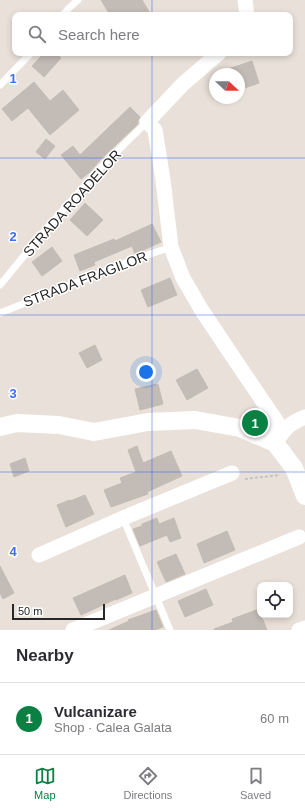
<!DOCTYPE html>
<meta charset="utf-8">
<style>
:root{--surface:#fff;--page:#f7f7f7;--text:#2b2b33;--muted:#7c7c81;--line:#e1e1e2;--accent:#0b8043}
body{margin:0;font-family:Helvetica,sans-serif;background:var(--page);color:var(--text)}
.controls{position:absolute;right:12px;bottom:12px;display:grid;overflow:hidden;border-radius:8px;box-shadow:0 2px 6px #0003}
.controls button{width:36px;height:36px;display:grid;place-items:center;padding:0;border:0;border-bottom:1px solid var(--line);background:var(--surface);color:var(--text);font:20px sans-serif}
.compass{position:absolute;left:209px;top:68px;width:36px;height:36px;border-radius:50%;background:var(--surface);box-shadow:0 2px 6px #0003;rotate:111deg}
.scale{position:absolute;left:12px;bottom:10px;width:93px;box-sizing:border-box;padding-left:4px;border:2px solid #272727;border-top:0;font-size:11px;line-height:14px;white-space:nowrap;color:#272727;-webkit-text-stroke:3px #fff;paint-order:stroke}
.you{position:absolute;left:146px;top:372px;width:14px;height:14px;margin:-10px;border:3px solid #fff;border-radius:50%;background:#1a73e8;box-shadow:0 0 0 6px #1a73e833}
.badge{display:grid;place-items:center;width:26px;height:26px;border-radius:50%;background:var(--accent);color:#fff;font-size:13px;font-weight:700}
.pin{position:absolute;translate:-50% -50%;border:2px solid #fff;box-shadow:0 1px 4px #0006}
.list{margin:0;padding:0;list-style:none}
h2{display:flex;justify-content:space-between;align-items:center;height:52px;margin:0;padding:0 16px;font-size:17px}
h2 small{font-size:13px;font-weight:400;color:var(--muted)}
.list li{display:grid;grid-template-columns:26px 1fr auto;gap:12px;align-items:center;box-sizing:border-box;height:72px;padding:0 16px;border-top:1px solid var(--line)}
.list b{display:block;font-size:15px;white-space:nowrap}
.list p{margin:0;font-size:13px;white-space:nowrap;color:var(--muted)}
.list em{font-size:13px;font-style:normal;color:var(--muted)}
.icon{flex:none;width:22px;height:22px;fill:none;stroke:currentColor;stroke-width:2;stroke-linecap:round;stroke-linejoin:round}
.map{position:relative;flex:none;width:305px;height:630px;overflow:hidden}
.search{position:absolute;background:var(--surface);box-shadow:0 2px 6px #0003;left:12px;right:12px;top:12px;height:44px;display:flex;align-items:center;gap:10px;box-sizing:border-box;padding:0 14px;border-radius:8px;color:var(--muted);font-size:15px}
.sheet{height:124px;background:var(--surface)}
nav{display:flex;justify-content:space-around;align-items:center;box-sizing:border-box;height:56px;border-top:1px solid var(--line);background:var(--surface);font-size:11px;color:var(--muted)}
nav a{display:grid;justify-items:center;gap:2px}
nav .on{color:var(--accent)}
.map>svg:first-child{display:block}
.building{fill:#c2bbb6;stroke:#c4bdb3}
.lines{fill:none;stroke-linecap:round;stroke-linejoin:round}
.path{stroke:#c3c3c3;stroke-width:2;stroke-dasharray:3 2;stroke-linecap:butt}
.service{stroke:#fff;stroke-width:7}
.minor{stroke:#fff;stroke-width:15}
.tertiary{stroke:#fff;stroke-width:18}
.grid{fill:none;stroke:#3e6ef1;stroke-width:1;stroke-opacity:0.55}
.labels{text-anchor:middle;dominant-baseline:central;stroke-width:3;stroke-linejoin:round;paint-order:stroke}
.street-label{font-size:14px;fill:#272727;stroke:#fff}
.grid-label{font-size:13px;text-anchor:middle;font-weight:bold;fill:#3e6ef1;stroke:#fff;stroke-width:3;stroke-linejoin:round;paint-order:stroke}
</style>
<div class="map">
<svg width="305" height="630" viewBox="0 0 305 630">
<rect width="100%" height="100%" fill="#e9e1d9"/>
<!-- building -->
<g class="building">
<path d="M101,0H142L151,15H110Z"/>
<path d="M44,53H56L61,58L44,77L32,66Z"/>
<path d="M252,61L259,83L239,90V74H220L219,72Z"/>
<path d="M34,82L50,101L63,90L79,110L50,135L28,108L12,121L2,109Z"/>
<path d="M130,107L140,117L138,120V124L100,160L90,172L81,179L61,155L73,146L80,155Z"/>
<path d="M46,139L55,146L45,159L36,152Z"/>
<path d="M85,203L103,220L87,236L70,220Z"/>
<path d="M152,224L161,242L135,254L132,246L94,262L95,265L80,271L74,255L114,239L115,241Z"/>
<path d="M52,247L62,261L42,276L32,262Z"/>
<path d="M170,278L177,295L148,307L141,290Z"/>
<path d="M95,345L102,360L87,368L79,353Z"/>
<path d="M197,369L208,388L187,400L176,380Z"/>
<path d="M158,384L163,404L140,410L135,389Z"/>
<path d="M137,446L143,463L171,451L182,476L147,492L148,494L111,507L104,490L122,483L120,478L136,472L128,450Z"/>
<path d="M25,458L29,471L14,477L10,464Z"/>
<path d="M85,495L94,514L66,527L57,505L70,500V501Z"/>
<path d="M157,518L159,524L174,518L181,538L170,542L167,535L140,546L133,529L142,526V524Z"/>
<path d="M227,531L235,550L204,563L197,544Z"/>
<path d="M176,554L185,574L166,582L157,562Z"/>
<path d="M0,566L14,593L3,599L0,593Z"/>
<path d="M125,575L132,593L116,600V599L81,615L73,598Z"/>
<path d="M206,589L213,605L185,617L178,601Z"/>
<path d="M259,609L260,615H261L267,630H214V629L233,622L232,619Z"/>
<path d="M156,610L163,627L155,630H109L129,621L128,620Z"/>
</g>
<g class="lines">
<!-- path -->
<path class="path" d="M245,479L280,475"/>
<!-- service -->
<g class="service">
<path d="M63,15L69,8L78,0"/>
<path d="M0,85L31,53"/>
<path d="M0,285L47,228L104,164L147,122"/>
<path d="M0,313L133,260L171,247"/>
<path d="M123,518L170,630"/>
</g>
<!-- minor -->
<g class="minor">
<path d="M245,0L247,15"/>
<path d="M219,53L183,84L147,122L155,130L163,180L171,247L183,278L201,309L235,360L277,422L275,443"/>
<path d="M275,443C286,428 288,424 305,417"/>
<path d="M39,555L123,518L232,473"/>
<path d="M73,630L299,537"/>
<path d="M299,630L305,628"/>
</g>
<!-- tertiary -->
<path class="tertiary" d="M0,427L17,423L59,425L94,432L148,422L195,420L240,428L275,443L294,468L305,496"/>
</g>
<!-- grid -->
<path class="grid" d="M152,0V15M152,53V630M0,158H305M0,315H305M0,472H305"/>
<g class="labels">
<!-- street labels -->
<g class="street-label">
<text transform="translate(72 203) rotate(-48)">STRADA ROADELOR</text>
<text transform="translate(85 279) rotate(-21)">STRADA FRAGILOR</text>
</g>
</g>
<g class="grid-label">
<text x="13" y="83">1</text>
<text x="13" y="241">2</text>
<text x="13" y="398">3</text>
<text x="13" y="556">4</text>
</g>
</svg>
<div class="controls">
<button><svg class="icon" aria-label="locate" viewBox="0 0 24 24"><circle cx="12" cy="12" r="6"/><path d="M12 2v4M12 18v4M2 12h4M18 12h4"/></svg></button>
</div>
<svg class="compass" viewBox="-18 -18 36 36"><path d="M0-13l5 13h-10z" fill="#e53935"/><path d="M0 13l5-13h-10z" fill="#7c7c81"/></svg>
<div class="scale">50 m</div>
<div class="you"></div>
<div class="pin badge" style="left:255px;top:423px">1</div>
<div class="search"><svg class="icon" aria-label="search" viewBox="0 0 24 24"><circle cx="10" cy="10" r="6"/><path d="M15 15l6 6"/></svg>Search here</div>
</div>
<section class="sheet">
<h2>Nearby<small></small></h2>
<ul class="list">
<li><span class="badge">1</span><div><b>Vulcanizare</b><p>Shop · Calea Galata</p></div><em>60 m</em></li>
</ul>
</section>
<nav>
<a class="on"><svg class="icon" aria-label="map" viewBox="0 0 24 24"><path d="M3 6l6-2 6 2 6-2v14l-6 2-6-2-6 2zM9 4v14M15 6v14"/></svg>Map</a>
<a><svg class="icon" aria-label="directions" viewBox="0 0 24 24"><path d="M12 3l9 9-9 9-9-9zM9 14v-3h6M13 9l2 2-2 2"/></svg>Directions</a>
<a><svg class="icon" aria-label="saved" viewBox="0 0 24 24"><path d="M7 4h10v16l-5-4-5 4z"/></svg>Saved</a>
</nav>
